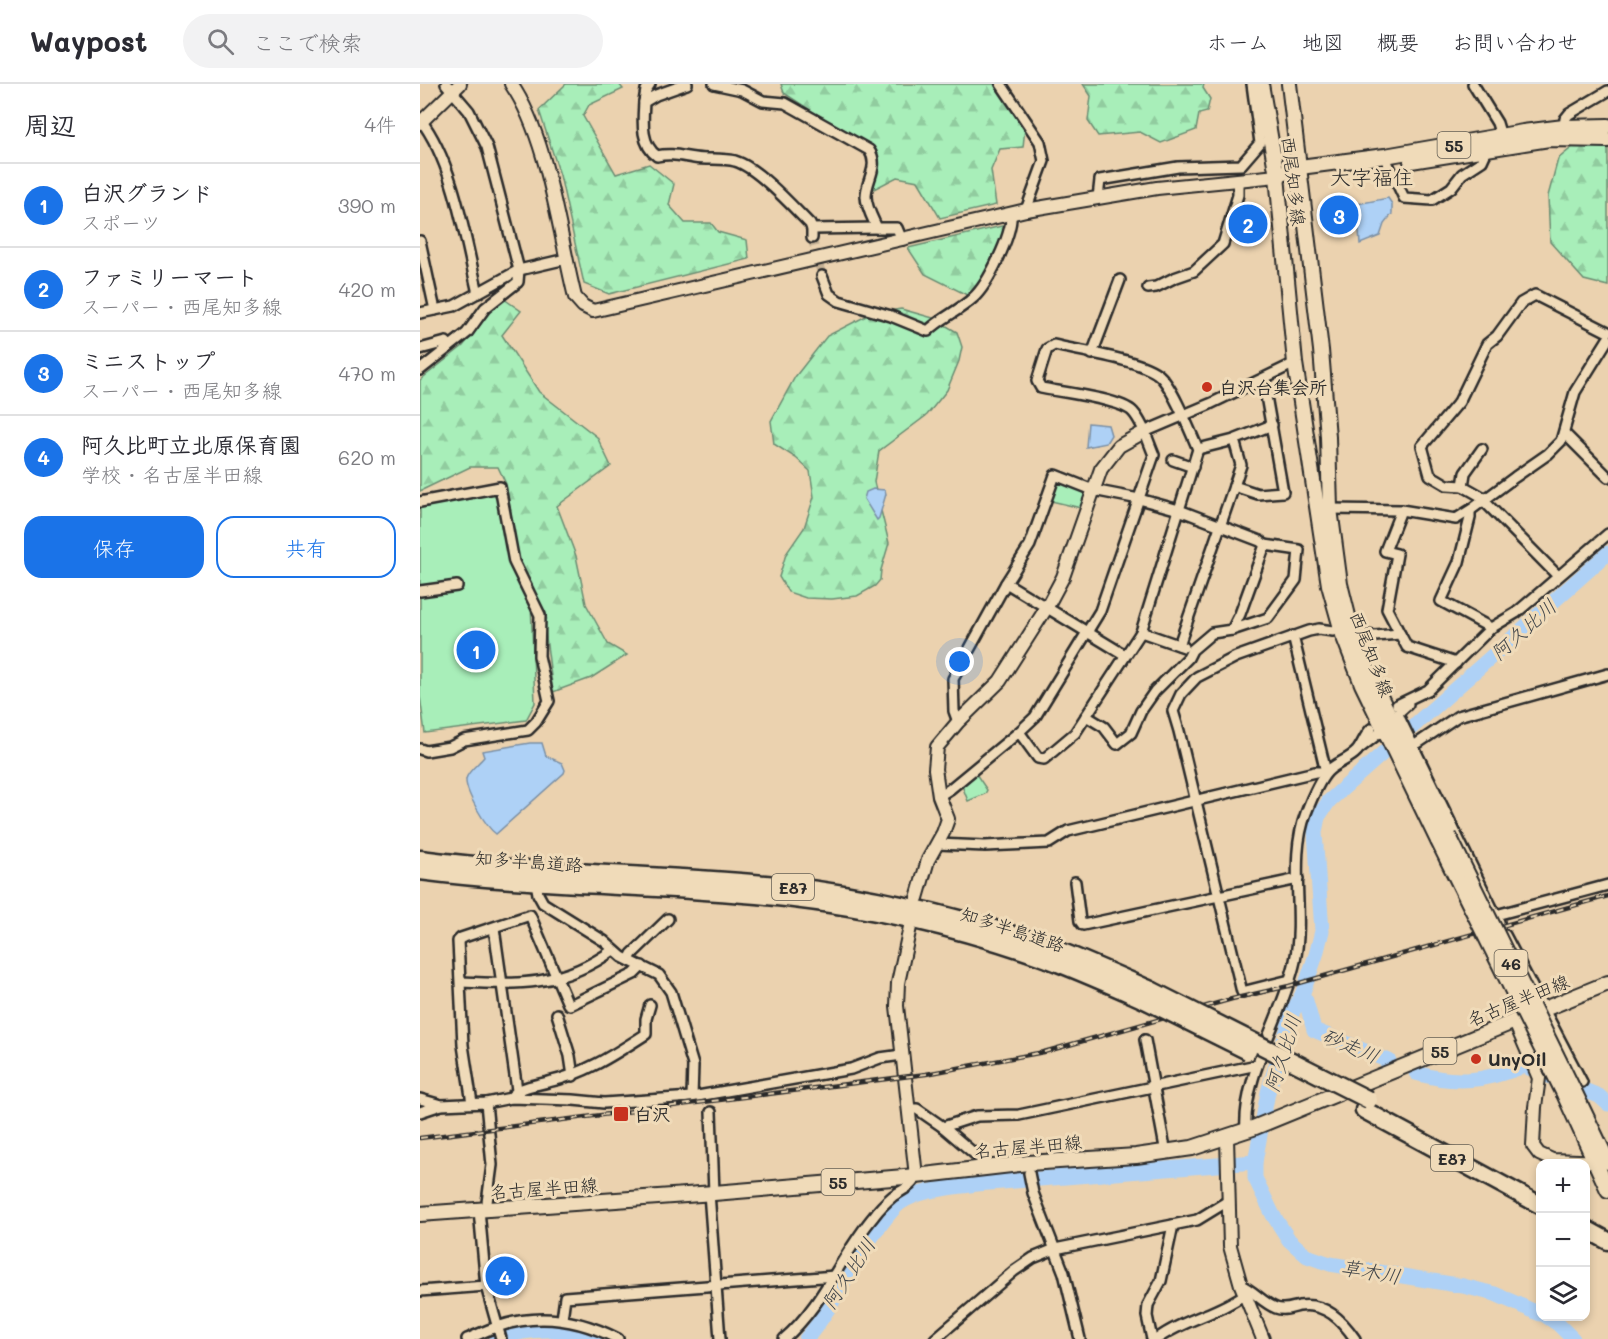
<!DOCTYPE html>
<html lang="ja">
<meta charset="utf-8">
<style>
:root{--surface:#fff;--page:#f2f2f3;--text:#2b2b33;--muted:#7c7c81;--line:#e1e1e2;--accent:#1a73e8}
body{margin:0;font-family:Mali,"Klee One",sans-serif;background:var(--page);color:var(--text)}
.controls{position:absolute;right:18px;bottom:18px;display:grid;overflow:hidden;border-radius:12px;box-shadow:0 3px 9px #0003}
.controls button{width:54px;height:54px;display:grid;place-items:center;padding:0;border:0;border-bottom:2px solid var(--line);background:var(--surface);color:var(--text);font:30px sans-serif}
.you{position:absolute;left:540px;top:578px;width:21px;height:21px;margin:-15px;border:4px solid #fff;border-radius:50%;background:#1a73e8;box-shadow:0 0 0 9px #1a73e833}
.badge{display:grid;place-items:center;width:39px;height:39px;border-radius:50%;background:var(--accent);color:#fff;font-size:20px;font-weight:700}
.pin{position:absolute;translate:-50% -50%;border:3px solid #fff;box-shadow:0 2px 6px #0006}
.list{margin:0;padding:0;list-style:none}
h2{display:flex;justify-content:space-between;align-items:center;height:78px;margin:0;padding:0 24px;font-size:26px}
h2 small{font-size:20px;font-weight:400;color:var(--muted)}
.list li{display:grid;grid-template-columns:39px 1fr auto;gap:18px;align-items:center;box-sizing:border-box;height:84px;padding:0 24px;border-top:2px solid var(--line)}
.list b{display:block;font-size:22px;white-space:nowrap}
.list p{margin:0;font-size:20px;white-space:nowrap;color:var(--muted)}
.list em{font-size:20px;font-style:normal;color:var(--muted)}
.actions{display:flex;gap:12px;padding:18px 24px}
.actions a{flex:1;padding:14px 0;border:2px solid var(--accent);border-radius:18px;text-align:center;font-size:21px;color:var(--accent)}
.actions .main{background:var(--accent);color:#fff}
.icon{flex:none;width:33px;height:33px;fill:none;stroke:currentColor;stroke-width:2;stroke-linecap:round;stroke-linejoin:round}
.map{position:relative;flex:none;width:1188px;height:1255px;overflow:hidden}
header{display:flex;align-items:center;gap:36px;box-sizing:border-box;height:84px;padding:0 30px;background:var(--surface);border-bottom:2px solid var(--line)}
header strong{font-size:28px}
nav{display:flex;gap:33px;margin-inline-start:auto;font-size:21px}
.search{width:420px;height:54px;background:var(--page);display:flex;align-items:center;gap:15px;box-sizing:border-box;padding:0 21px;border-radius:33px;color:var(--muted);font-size:22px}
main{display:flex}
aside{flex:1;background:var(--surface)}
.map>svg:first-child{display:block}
.forest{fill:url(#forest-firs);stroke:#6a8c72;stroke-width:1.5}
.green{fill:#a8eeb9;stroke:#6a8c72;stroke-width:1.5}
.water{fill:#aed1f6;stroke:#7a8fa5;stroke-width:1.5}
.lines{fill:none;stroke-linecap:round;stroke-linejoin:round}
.river{stroke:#aed1f6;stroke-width:15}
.street-tunnel{stroke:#c5b195;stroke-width:9;stroke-dasharray:9 4.5;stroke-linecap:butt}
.street-casing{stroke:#2b2b2b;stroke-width:14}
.secondary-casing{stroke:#2b2b2b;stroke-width:16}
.primary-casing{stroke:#2b2b2b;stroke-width:18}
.highway-casing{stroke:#2b2b2b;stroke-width:21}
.street{stroke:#f0dbb9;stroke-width:9}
.secondary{stroke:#f0dbb9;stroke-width:12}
.primary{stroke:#f0dbb9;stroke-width:14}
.highway{stroke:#f0dbb9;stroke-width:16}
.rail-casing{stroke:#2b2b2b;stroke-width:4.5}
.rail{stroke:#f0dbb9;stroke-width:2;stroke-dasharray:7;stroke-linecap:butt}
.primary-bridge-casing{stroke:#2b2b2b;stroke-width:18;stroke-linecap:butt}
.highway-bridge-casing{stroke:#2b2b2b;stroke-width:21;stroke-linecap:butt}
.primary-bridge{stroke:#f0dbb9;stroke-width:14}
.highway-bridge{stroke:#f0dbb9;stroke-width:16}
.poi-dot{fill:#c8321e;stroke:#f0dbb9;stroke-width:2}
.labels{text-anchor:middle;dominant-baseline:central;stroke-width:6;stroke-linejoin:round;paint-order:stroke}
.shield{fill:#f0dbb9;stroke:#666056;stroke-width:1.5}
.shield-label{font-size:16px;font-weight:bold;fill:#2b2b2b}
.street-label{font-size:18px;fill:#2b2b2b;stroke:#f0dbb9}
.poi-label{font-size:18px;font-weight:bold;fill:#2b2b2b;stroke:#f0dbb9;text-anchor:start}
.water-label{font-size:20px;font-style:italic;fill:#3f4449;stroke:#f0dbb9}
.quarter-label{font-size:21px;fill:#2b2b2b;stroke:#f0dbb9}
</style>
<header>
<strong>Waypost</strong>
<div class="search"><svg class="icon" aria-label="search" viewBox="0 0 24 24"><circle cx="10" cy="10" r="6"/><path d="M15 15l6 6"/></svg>ここで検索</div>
<nav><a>ホーム</a><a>地図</a><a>概要</a><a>お問い合わせ</a></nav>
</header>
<main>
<aside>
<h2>周辺<small>4件</small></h2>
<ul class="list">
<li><span class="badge">1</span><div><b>白沢グランド</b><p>スポーツ</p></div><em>390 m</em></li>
<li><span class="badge">2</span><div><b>ファミリーマート</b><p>スーパー · 西尾知多線</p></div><em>420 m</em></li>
<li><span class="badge">3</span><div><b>ミニストップ</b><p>スーパー · 西尾知多線</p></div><em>470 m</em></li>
<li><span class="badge">4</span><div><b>阿久比町立北原保育園</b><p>学校 · 名古屋半田線</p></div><em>620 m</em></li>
</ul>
<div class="actions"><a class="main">保存</a><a>共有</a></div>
</aside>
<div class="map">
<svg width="1188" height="1255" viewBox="0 0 1188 1255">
<defs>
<pattern id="forest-firs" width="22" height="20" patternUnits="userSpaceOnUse" patternTransform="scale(1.5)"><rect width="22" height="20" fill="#a8eeb9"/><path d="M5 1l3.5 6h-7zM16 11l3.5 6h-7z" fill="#91cc9f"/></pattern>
</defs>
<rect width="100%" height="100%" fill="#ebd2af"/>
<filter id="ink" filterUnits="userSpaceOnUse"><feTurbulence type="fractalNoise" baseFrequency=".0167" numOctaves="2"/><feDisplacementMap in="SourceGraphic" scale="12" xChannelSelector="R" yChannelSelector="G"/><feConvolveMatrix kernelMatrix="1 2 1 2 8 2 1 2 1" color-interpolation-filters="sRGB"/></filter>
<g filter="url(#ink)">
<!-- forest -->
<g class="forest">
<path d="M146,0H199L203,5L169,21L163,32L196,90L229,80L254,100L249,121L265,139H291L298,148L327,156L329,175L189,210L164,200L140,91L119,26Z"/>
<path d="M361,0H574L605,44L603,63L580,65L571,86L576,121L520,134L498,97L477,93L450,107L454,68L364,9Z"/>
<path d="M663,0H784L783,4L790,15L787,28L779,30L776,46L741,59L720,48L678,52L668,37L671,12Z"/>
<path d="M1188,47V202L1164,196L1130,158L1128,112L1138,75L1171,48Z"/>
<path d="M586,141L572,179L551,213L505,190L488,164Z"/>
<path d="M84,215L101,227L82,251L119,308L177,353L191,382L137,422L156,472L166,520L188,560L207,571L171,594L133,608L123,530L99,478L86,400L78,383H50L0,407V296L43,262L74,223Z"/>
<path d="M481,225L513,234L537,248L542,263L539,277L527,306L507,331L459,367L454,398L469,459L461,486L460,496L455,502L437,512L412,515L386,514L368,508L359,493L366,470L384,444L394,413L390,387L376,374L354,360L351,337L375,293L407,252L450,230Z"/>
</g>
<!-- green -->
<g class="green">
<path d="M635,391L666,406L661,424L627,416Z"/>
<path d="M82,402L97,496L111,519L115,619L106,636L5,649L0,612V421Z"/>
<path d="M554,687L567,706L565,710L548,717L541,699Z"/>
</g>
<!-- water -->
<g class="water">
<path d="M968,114L972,120V130L964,140L960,152L940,160L937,120Z"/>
<path d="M668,339L688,341L691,351L686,359L666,363Z"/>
<path d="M453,405L465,406L466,410L459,434L457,436L444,415L446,408Z"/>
<path d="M110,659H122L126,672L142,679L145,686L144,689L76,750C66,743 45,708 46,695C47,688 59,679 64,673L62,667Z"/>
</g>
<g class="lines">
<!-- river -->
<g class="river">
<path d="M882,911L886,917L894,946L969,977"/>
<path d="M996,989C1037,1001 1065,997 1104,982L1179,1012L1188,1020"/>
<path d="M1120,1230L1075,1210L1043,1202L910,1180L887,1172L869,1156L853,1131L835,1094V1078L848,1008L873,927L882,911L896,871L902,847L895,748L898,733L909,717L1188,469"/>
<path d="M1126,1232L1138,1240L1153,1255"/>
<path d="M76,1255C108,1244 145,1242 176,1255"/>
<path d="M386,1255C414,1223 432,1178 459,1143C465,1135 472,1125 480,1119C501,1105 532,1104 556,1100L835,1078"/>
</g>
<!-- street-tunnel -->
<path class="street-tunnel" d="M392,154L402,192"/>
<defs>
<g id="street">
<path d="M230,0L226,6L224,18L236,11L267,0"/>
<path d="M294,0L322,6L343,17L365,19L449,66C460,82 446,96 446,112C446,123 453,135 457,144H477L482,156"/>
<path d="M581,0L620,58L624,77L606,126"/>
<path d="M1053,0L1077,39L1081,52"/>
<path d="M224,18C223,36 220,60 237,72C251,69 260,72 274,74C287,76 302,74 315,77C337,83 374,124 390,140L392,145V154"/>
<path d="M0,35C34,79 45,155 58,209"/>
<path d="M1144,43L1145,35L1149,30L1188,7"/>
<path d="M968,80L984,114L1012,116L1031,104L1042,90L1062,77L1067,66"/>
<path d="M678,114L680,96L758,83L821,81L840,59L832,0"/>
<path d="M392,145L457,144"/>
<path d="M0,157L15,226"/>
<path d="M402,192L409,210L419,217L471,232L508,247C521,234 539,227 553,214C568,201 593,149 591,130"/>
<path d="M728,204L736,203L754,194L774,187L803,160L818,111V97"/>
<path d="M0,229L34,222L99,186L146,175"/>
<path d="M0,265L26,258L30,262"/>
<path d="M672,270L700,196"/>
<path d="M0,286L47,249L65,224L98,198L99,186L67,63L49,27L26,0"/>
<path d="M724,348L790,320L875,279"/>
<path d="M1144,349L1188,393"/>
<path d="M814,356L821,381L814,402"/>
<path d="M778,365L814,356L852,341"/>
<path d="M1062,365L1045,389L1043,402L1066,415"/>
<path d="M753,376L773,383"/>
<path d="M1043,402L1027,401L1010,391L1002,362L1039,318L1067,260L1077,252L1101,219L1115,211L1188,248"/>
<path d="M1064,417L1138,492"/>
<path d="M0,418L80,403L94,478L120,531L119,572L129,617L116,638L108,646L44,656L30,663L6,667L0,665"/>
<path d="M910,425L981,426L1036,435L1052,425L1095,393L1128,370L1141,357L1155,308L1188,255"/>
<path d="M1050,427V434L1039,478L1021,517L1071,544"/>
<path d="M586,499L705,571"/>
<path d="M0,507L37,502"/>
<path d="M812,546L848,534L876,496L879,466L845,461"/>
<path d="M721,548L764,563"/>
<path d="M980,550L967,525L977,470L965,467L981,426"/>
<path d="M943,551L955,552L980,550L987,563L1036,579"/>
<path d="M873,552L906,688"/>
<path d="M759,561L814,402L838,410L863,408L843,295"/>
<path d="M988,620L978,629L980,635L1079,838"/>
<path d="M977,621L1008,606L1071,544L1096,529L1188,450"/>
<path d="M538,638L534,627L533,595L586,499L610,461L635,391L673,406L719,415L759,426L840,457L845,461L820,530L812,546L792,549L772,566L768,574L735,607L721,627L711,649L697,660L684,643L666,632"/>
<path d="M998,659L1038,632L1188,590"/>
<path d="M940,664L958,650"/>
<path d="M519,712L530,705L599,648L618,674L624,675L655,649L721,548L778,365C770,347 753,304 740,292C724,276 658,267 634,261L627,265L617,297L621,304C641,308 701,315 713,328C723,339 728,357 734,371L680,527L615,633L599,648"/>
<path d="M517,760L565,762L629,759L648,747L895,688H906"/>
<path d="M655,798L660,837L663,841L878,795"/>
<path d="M117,804L118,810L123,819L184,857L202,873L239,891L251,908L273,981L272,1013"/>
<path d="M1076,831L1188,801"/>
<path d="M74,844L97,1006"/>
<path d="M1085,851L1162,998"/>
<path d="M209,876L212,870L248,835"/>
<path d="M870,896L822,908L759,647L753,627L761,610L777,593L816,573L889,547L899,545L913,547"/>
<path d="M41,898C99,901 144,902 193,866"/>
<path d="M137,930L150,972L153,992"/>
<path d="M725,956L746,1069"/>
<path d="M90,1014C100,1002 114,1002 128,998C165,990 195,970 226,950V935L230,921"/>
<path d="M0,1015L21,1021L66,1019L91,1014L153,1016L184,1019L272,1013L431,985L460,974L482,971"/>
<path d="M52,1019L43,961L38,857L41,854L110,831L148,920L150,921L214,890L222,882"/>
<path d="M66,1019L72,1081L66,1126"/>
<path d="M489,1025H497L523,1043L570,1083"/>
<path d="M0,1028L21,1021"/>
<path d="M291,1028L294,1109"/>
<path d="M523,1043L557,1032L599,1031L837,981"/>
<path d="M826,1047C822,992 863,932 875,877C885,828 868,776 886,729C891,716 898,698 907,688C915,679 929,676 937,667C942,661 945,651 951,645"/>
<path d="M609,1089L613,1109L644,1189L660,1255"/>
<path d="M289,1109L300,1255"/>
<path d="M59,1126L66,1202L81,1255"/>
<path d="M821,1201C834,1207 843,1219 856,1224C864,1227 871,1224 879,1222C905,1218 922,1236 935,1255"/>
<path d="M0,1207L66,1202"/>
<path d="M142,1235L145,1213L415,1192"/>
<path d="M47,1255C57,1251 67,1246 77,1243C119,1228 159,1235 198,1255"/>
<path d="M364,1255C404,1220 421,1171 454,1132C459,1125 466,1118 473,1112C482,1106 493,1102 496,1092"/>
<path d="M515,1255L594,1187L613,1174L635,1165L777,1136L808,1117"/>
<path d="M732,1255L727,1232L728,1221L741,1197L753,1141"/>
<path d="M737,1255C764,1235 798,1230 825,1210"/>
</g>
<g id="secondary">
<path d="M91,0C128,53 139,149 155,213L163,222L173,227L606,126L737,104L857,92"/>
<path d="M0,39L40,0"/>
<path d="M497,814L508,776L523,749L528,735L519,712L515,685L517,663L538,638L580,597L627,523L643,493L681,385L699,362L724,348"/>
<path d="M490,843L478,899L477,922L496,1092"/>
<path d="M1094,936L1119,994L1115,1023L1113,1062L1119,1070L1132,1076L1184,1078"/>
<path d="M807,1054L810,1162L821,1201L843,1255"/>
</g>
<g id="primary">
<path d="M841,0L857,92L875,279L909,501L923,551L942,600L1018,757"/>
<path d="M869,0L901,266L908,353L910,425L920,500L931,544L951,594L1029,752"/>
<path d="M991,77L1129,55L1188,56"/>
<path d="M857,92L880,83L965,72L1103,48L1144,43L1188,42"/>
<path d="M1154,1007L1188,1078"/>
<path d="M1144,1010L1188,1106"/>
<path d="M0,1130L294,1109L496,1092L608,1079L716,1072L772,1064L833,1044L1188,899"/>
</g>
<g id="highway">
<path d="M0,775C122,791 245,789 366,802C454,812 543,833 627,862C662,875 697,891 731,906"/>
<path d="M0,787C122,803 245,800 366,814C453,824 540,844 622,873C658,886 693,902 727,917"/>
<path d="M944,1026L1120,1121"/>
<path d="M1166,1145L1188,1157"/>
</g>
</defs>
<!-- street casing -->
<use href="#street" class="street-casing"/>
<!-- secondary casing -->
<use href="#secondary" class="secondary-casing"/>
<!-- primary casing -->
<use href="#primary" class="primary-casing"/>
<!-- highway casing -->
<use href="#highway" class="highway-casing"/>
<!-- street -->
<use href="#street" class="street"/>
<!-- secondary -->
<use href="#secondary" class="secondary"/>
<!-- primary -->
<use href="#primary" class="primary"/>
<!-- highway -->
<use href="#highway" class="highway"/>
<defs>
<path id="rail" d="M0,1054L506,990L624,968L812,915L869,902L1188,812"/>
</defs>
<!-- rail casing -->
<use href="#rail" class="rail-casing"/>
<!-- rail -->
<use href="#rail" class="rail"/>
<defs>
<g id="primary-bridge">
<path d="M1029,752L1154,1007"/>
<path d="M1018,757L1144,1010"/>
</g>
<g id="highway-bridge">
<path d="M731,906L949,1016"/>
<path d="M727,917L828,967"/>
</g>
</defs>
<!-- primary-bridge casing -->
<use href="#primary-bridge" class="primary-bridge-casing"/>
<!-- highway-bridge casing -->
<use href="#highway-bridge" class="highway-bridge-casing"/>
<!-- primary-bridge -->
<use href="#primary-bridge" class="primary-bridge"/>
<!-- highway-bridge -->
<use href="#highway-bridge" class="highway-bridge"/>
</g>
</g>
<!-- markers -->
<g class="poi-dot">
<circle cx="787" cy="303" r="6"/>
<circle cx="1056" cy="975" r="6"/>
<rect x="193" y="1022" width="16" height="16" rx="3"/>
</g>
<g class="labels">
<!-- shield labels -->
<g class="shield">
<rect x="1017.5" y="48" width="33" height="26" rx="4.5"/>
<rect x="352" y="790" width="42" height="26" rx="4.5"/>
<rect x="1074.5" y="866" width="33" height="26" rx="4.5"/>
<rect x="1003.5" y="954" width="33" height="26" rx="4.5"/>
<rect x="1011" y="1061" width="42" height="26" rx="4.5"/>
<rect x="401.5" y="1085" width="33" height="26" rx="4.5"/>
</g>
<g class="shield-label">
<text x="1034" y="61">55</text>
<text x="373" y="803">E87</text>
<text x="1091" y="879">46</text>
<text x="1020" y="967">55</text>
<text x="1032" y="1074">E87</text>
<text x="418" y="1098">55</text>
</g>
<!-- street labels -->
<g class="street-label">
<text transform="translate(874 97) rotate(83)">西尾知多線</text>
<text transform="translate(952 570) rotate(69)">西尾知多線</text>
<text transform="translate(109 777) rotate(4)">知多半島道路</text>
<text transform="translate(593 845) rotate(18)">知多半島道路</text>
<text transform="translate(1098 916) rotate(-22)">名古屋半田線</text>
<text transform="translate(608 1062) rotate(-5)">名古屋半田線</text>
<text transform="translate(124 1104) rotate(-4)">名古屋半田線</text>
</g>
<!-- poi labels -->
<g class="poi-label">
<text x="799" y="303">白沢台集会所</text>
<text x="1068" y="975">UnyOil</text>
<text x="214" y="1030">白沢</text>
</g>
<!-- water labels -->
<g class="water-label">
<text transform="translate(1103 545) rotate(-42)">阿久比川</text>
<text transform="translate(931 961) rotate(23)">砂走川</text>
<text transform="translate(862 969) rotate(-73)">阿久比川</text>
<text transform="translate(951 1187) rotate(10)">草木川</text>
<text transform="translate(428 1189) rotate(-57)">阿久比川</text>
</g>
<!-- quarter labels -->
<g class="quarter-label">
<text x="952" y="92">大字福住</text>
</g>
</g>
</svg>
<div class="controls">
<button>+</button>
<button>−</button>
<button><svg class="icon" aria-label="layers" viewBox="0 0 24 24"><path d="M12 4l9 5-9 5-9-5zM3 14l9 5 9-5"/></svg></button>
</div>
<div class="you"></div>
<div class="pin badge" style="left:56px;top:566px">1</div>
<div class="pin badge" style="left:828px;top:140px">2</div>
<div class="pin badge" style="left:919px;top:131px">3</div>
<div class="pin badge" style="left:85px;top:1192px">4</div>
</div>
</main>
